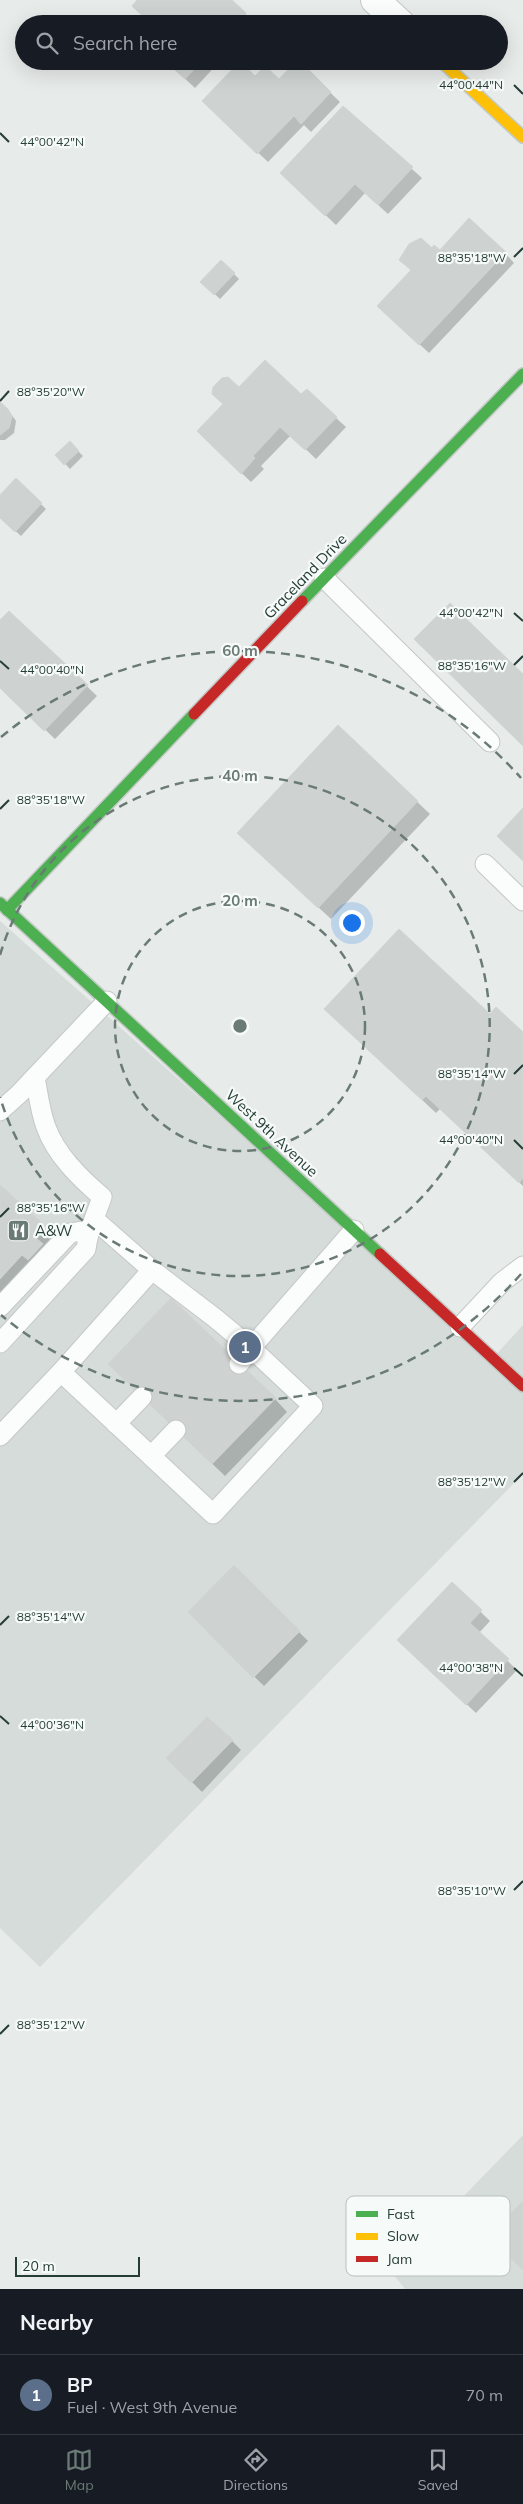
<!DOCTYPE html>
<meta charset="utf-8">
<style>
:root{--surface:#171b24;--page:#20242c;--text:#f1f3f6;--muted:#9ea1a6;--line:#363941;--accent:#6a7a75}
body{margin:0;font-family:Mulish,sans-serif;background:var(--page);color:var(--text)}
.scale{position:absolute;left:15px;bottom:12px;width:125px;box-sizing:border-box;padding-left:5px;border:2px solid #263d37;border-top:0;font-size:14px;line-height:18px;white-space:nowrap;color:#263d37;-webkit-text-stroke:4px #f6faf8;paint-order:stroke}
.you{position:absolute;left:351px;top:922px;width:18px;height:18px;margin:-12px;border:4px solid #fff;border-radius:50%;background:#1a73e8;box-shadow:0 0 0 8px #1a73e833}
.badge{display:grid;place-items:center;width:32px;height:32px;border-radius:50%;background:var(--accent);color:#fff;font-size:16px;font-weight:700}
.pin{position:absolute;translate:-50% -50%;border:2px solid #fff;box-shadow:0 1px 5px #0006}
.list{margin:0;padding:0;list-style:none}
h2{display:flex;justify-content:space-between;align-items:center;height:65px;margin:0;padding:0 20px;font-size:21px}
h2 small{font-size:16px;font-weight:400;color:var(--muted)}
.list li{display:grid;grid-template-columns:32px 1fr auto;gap:15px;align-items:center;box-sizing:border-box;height:80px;padding:0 20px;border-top:1px solid var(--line)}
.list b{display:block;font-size:19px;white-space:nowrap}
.list p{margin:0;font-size:16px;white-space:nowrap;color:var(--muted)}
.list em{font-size:16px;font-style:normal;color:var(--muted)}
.icon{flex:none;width:28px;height:28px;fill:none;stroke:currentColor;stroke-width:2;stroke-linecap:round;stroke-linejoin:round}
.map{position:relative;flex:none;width:523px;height:2289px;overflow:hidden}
.search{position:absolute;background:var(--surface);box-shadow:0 5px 20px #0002;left:15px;right:15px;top:15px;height:55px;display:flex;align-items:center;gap:12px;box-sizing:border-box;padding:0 18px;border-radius:28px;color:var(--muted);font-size:19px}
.sheet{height:145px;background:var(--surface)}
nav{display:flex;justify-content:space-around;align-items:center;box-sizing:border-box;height:70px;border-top:1px solid var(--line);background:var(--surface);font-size:14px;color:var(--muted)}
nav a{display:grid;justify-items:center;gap:2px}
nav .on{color:var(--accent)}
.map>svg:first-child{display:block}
.built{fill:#d5dcd9}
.shadow{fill:#0003}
.building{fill:#ced3d1;stroke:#d0d4d2}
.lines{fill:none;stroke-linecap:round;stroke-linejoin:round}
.lane-casing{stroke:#c4c8c6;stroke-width:21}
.street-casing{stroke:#c4c8c6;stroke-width:30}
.fast-casing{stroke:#c3c9c6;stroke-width:14}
.slow-casing{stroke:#c3c9c6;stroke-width:14}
.jam-casing{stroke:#c3c9c6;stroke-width:14}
.lane{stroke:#fbfcfc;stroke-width:19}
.street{stroke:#fbfcfc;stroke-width:28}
.fast{stroke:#4caf50;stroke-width:11}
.slow{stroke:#ffc107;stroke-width:11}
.jam{stroke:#c62828;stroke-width:11}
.ticks{fill:none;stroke:#263d37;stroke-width:2}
.ring{fill:none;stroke:#6a7a75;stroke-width:2.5;stroke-dasharray:9 6}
.labels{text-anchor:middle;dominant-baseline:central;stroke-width:4.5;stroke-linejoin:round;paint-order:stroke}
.street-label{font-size:15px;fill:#263d37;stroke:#f6faf8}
.poi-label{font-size:15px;fill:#263d37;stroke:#f6faf8;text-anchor:start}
.key{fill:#f6faf8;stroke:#b8c1be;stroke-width:1}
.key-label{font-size:14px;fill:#263d37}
.ticks-label{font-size:12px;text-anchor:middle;fill:#263d37;stroke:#f6faf8;stroke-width:4.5;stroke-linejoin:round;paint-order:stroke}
.centre{fill:#6a7a75;stroke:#f6faf8;stroke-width:2.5}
.ring-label{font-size:15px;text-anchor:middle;font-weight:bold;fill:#6a7a75;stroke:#f6faf8;stroke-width:4.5;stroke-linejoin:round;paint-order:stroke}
</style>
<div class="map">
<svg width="523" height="2289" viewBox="0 0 523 2289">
<rect width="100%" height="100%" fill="#e7ebe9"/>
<!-- built -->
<g class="built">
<path d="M0,921L493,1358L523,1325V1474L40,1967L0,1928Z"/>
<path d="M523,2135V2289H405L391,2271Z"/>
</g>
<!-- shadow -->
<g class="shadow">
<path d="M139,0H230L255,23L152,24Z"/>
<path d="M166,61H220L195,88Z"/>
<path d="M298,61L340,102L311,132L304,125L268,162L213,110L255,78L279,80Z"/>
<path d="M343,108L422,178L388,214L365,193L336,225L291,182Z"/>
<path d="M432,250L505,253L514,263L429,353L388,315L412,270Z"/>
<path d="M221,261L239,279L220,299L202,282Z"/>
<path d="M239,389L301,396L336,418L346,427L316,459L291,435L261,466L264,469L251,482L208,441Z"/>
<path d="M0,405L9,411L16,421L14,433L5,440H0Z"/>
<path d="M70,443L83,456L70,469L57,455Z"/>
<path d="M16,480L46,509L21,536L0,517V496Z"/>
<path d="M9,612L97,696L55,739L0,687V622Z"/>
<path d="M338,727L430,814L331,919L251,845Z"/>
<path d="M490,1016L523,1034V1186L440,1109L436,1113L340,1023Z"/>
<path d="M0,1187L54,1237L47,1250L0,1305Z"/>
<path d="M122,1377L275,1399L287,1412L225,1476Z"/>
<path d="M234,1567L308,1641L264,1686L189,1612Z"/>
<path d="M452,1584L490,1621L479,1633L517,1670L476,1713L409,1650Z"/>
<path d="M232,1741L241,1750L202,1792L168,1758Z"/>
</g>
<!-- building -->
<g class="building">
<path d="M137,0H232L246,13L236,24H151L132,6Z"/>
<path d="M165,61H202L185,79Z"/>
<path d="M240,61L255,76L265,66L279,79L296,61H300L331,92L301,124L294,116L257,154L202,101Z"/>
<path d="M343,106L413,167L378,205L355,184L325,216L280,173Z"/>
<path d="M469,218L506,252L419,345L377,306L411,270L399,260L409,244L421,238L432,248L434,245L440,250Z"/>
<path d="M221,260L235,273L214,295L200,282Z"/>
<path d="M265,360L301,394L307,389L337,417L305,450L280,427L253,456L255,458L241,474L197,431L223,404L212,394L213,387L222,378L228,377L239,387Z"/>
<path d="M0,402L8,409L12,417L9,428L0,435Z"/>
<path d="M70,441L79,451L64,465L55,455Z"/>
<path d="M16,478L42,503L15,532L0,518V495Z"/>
<path d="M450,603L523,674V746L414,639Z"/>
<path d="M9,611L88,685L44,731L0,688V620Z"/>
<path d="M338,725L418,801L318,908L237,833Z"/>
<path d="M523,808V861L497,836Z"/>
<path d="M399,929L490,1014L496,1007L523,1032V1178L519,1183L426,1096L422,1100L324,1009Z"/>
<path d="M0,1185L42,1223L35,1237L43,1244L28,1260L22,1255L0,1279Z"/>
<path d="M171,1298L276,1398L212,1464L108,1364Z"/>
<path d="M234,1565L300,1631L253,1678L188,1612Z"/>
<path d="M452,1582L482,1610L470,1623L509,1659L466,1705L397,1640Z"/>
<path d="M207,1717L233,1740L191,1783L166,1758Z"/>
<path d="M523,2201V2270L488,2237Z"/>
</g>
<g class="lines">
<defs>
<g id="lane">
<path d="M324,578L490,742"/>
<path d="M485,864L523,901"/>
<path d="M0,1111L19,1094L107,1001"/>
<path d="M95,1220L152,1270L215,1318L251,1348L354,1230"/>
<path d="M152,1270L61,1372L213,1514L313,1406L251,1348L239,1364"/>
<path d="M0,1307L70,1233L88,1230"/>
<path d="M460,1327L502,1282L523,1266"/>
<path d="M0,1343L86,1249C88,1230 96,1215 102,1197C80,1178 56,1155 46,1127C40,1111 38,1093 35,1077"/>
<path d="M116,1424L142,1397"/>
<path d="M0,1436L61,1372"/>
<path d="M151,1456L176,1430"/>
</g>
<path id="street" d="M375,0L401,24"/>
<g id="fast">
<path d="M302,601L523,374"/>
<path d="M0,903L380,1254"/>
<path d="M7,910L194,714"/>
</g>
<path id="slow" d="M441,61L523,137"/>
<g id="jam">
<path d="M194,714L302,601"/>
<path d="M380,1254L523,1386"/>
</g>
</defs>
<!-- lane casing -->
<use href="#lane" class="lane-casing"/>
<!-- street casing -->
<use href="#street" class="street-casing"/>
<!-- fast casing -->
<use href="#fast" class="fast-casing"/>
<!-- slow casing -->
<use href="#slow" class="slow-casing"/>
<!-- jam casing -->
<use href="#jam" class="jam-casing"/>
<!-- lane -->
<use href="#lane" class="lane"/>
<!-- street -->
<use href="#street" class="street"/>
<!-- fast -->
<use href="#fast" class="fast"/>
<!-- slow -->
<use href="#slow" class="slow"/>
<!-- jam -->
<use href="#jam" class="jam"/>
</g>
<!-- ticks -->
<path class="ticks" d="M514,85L523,94M0,133L9,142M514,257L523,248M0,401L9,391M514,613L523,621M0,661L9,669M514,665L523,656M0,809L9,800M514,1074L523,1065M514,1140L523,1149M0,1217L9,1208M514,1482L523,1473M0,1625L9,1616M514,1668L523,1676M0,1716L9,1724M514,1890L523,1881M0,2034L9,2025"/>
<!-- distance rings -->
<g class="ring">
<circle cx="240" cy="1026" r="125"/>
<path d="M0 955A250 250 0 1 1 0 1097"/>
<path d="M521 1274A375 375 0 0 1 1 1315M1 737A375 375 0 0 1 521 778"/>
</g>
<!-- icons -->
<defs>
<symbol id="restaurant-square" viewBox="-11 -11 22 22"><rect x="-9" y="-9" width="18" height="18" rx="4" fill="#6a7a75" stroke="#f6faf8"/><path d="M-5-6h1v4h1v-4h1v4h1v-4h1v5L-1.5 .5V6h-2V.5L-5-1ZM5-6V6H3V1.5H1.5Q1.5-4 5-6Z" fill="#fff"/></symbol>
</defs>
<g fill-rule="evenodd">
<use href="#restaurant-square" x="6" y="1218" width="25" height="25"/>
</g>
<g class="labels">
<!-- street labels -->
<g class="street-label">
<text transform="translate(305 576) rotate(-46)">Graceland Drive</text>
<text transform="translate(272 1133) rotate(43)">West 9th Avenue</text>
</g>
<!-- poi labels -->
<g class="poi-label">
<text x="35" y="1230">A&amp;W</text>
</g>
</g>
<!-- legend -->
<rect x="346" y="2196" width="164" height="80" rx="8" class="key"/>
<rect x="356" y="2211" width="22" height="6" fill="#4caf50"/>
<rect x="356" y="2233" width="22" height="7" fill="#ffc107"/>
<rect x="356" y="2256" width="22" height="6" fill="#c62828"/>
<g class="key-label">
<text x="387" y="2219">Fast</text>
<text x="387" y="2241">Slow</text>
<text x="387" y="2264">Jam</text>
</g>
<g class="ticks-label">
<text x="471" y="89">44°00'44"N</text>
<text x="52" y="146">44°00'42"N</text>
<text x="472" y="262">88°35'18"W</text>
<text x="51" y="396">88°35'20"W</text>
<text x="471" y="617">44°00'42"N</text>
<text x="472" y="670">88°35'16"W</text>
<text x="52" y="674">44°00'40"N</text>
<text x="51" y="804">88°35'18"W</text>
<text x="472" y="1078">88°35'14"W</text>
<text x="471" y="1144">44°00'40"N</text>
<text x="51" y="1212">88°35'16"W</text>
<text x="472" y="1486">88°35'12"W</text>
<text x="51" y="1621">88°35'14"W</text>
<text x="471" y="1672">44°00'38"N</text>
<text x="52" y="1729">44°00'36"N</text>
<text x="472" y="1895">88°35'10"W</text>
<text x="51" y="2029">88°35'12"W</text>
</g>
<circle cx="240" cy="1026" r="8" class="centre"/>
<g class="ring-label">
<text x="240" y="656">60 m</text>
<text x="240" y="781">40 m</text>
<text x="240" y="906">20 m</text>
</g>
</svg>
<div class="scale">20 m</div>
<div class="you"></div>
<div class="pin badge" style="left:245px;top:1347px;background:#5c6f8a">1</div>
<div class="search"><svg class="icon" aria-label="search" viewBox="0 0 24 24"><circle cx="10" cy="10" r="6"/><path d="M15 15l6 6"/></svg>Search here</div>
</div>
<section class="sheet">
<h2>Nearby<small></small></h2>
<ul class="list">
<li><span class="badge" style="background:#5c6f8a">1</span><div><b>BP</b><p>Fuel · West 9th Avenue</p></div><em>70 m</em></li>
</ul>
</section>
<nav>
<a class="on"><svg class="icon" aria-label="map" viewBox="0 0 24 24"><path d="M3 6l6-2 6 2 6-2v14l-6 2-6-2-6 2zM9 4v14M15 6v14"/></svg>Map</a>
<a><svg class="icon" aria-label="directions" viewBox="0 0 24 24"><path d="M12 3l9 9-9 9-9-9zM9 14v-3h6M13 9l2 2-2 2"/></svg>Directions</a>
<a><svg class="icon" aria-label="saved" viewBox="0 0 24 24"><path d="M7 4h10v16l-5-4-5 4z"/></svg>Saved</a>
</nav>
